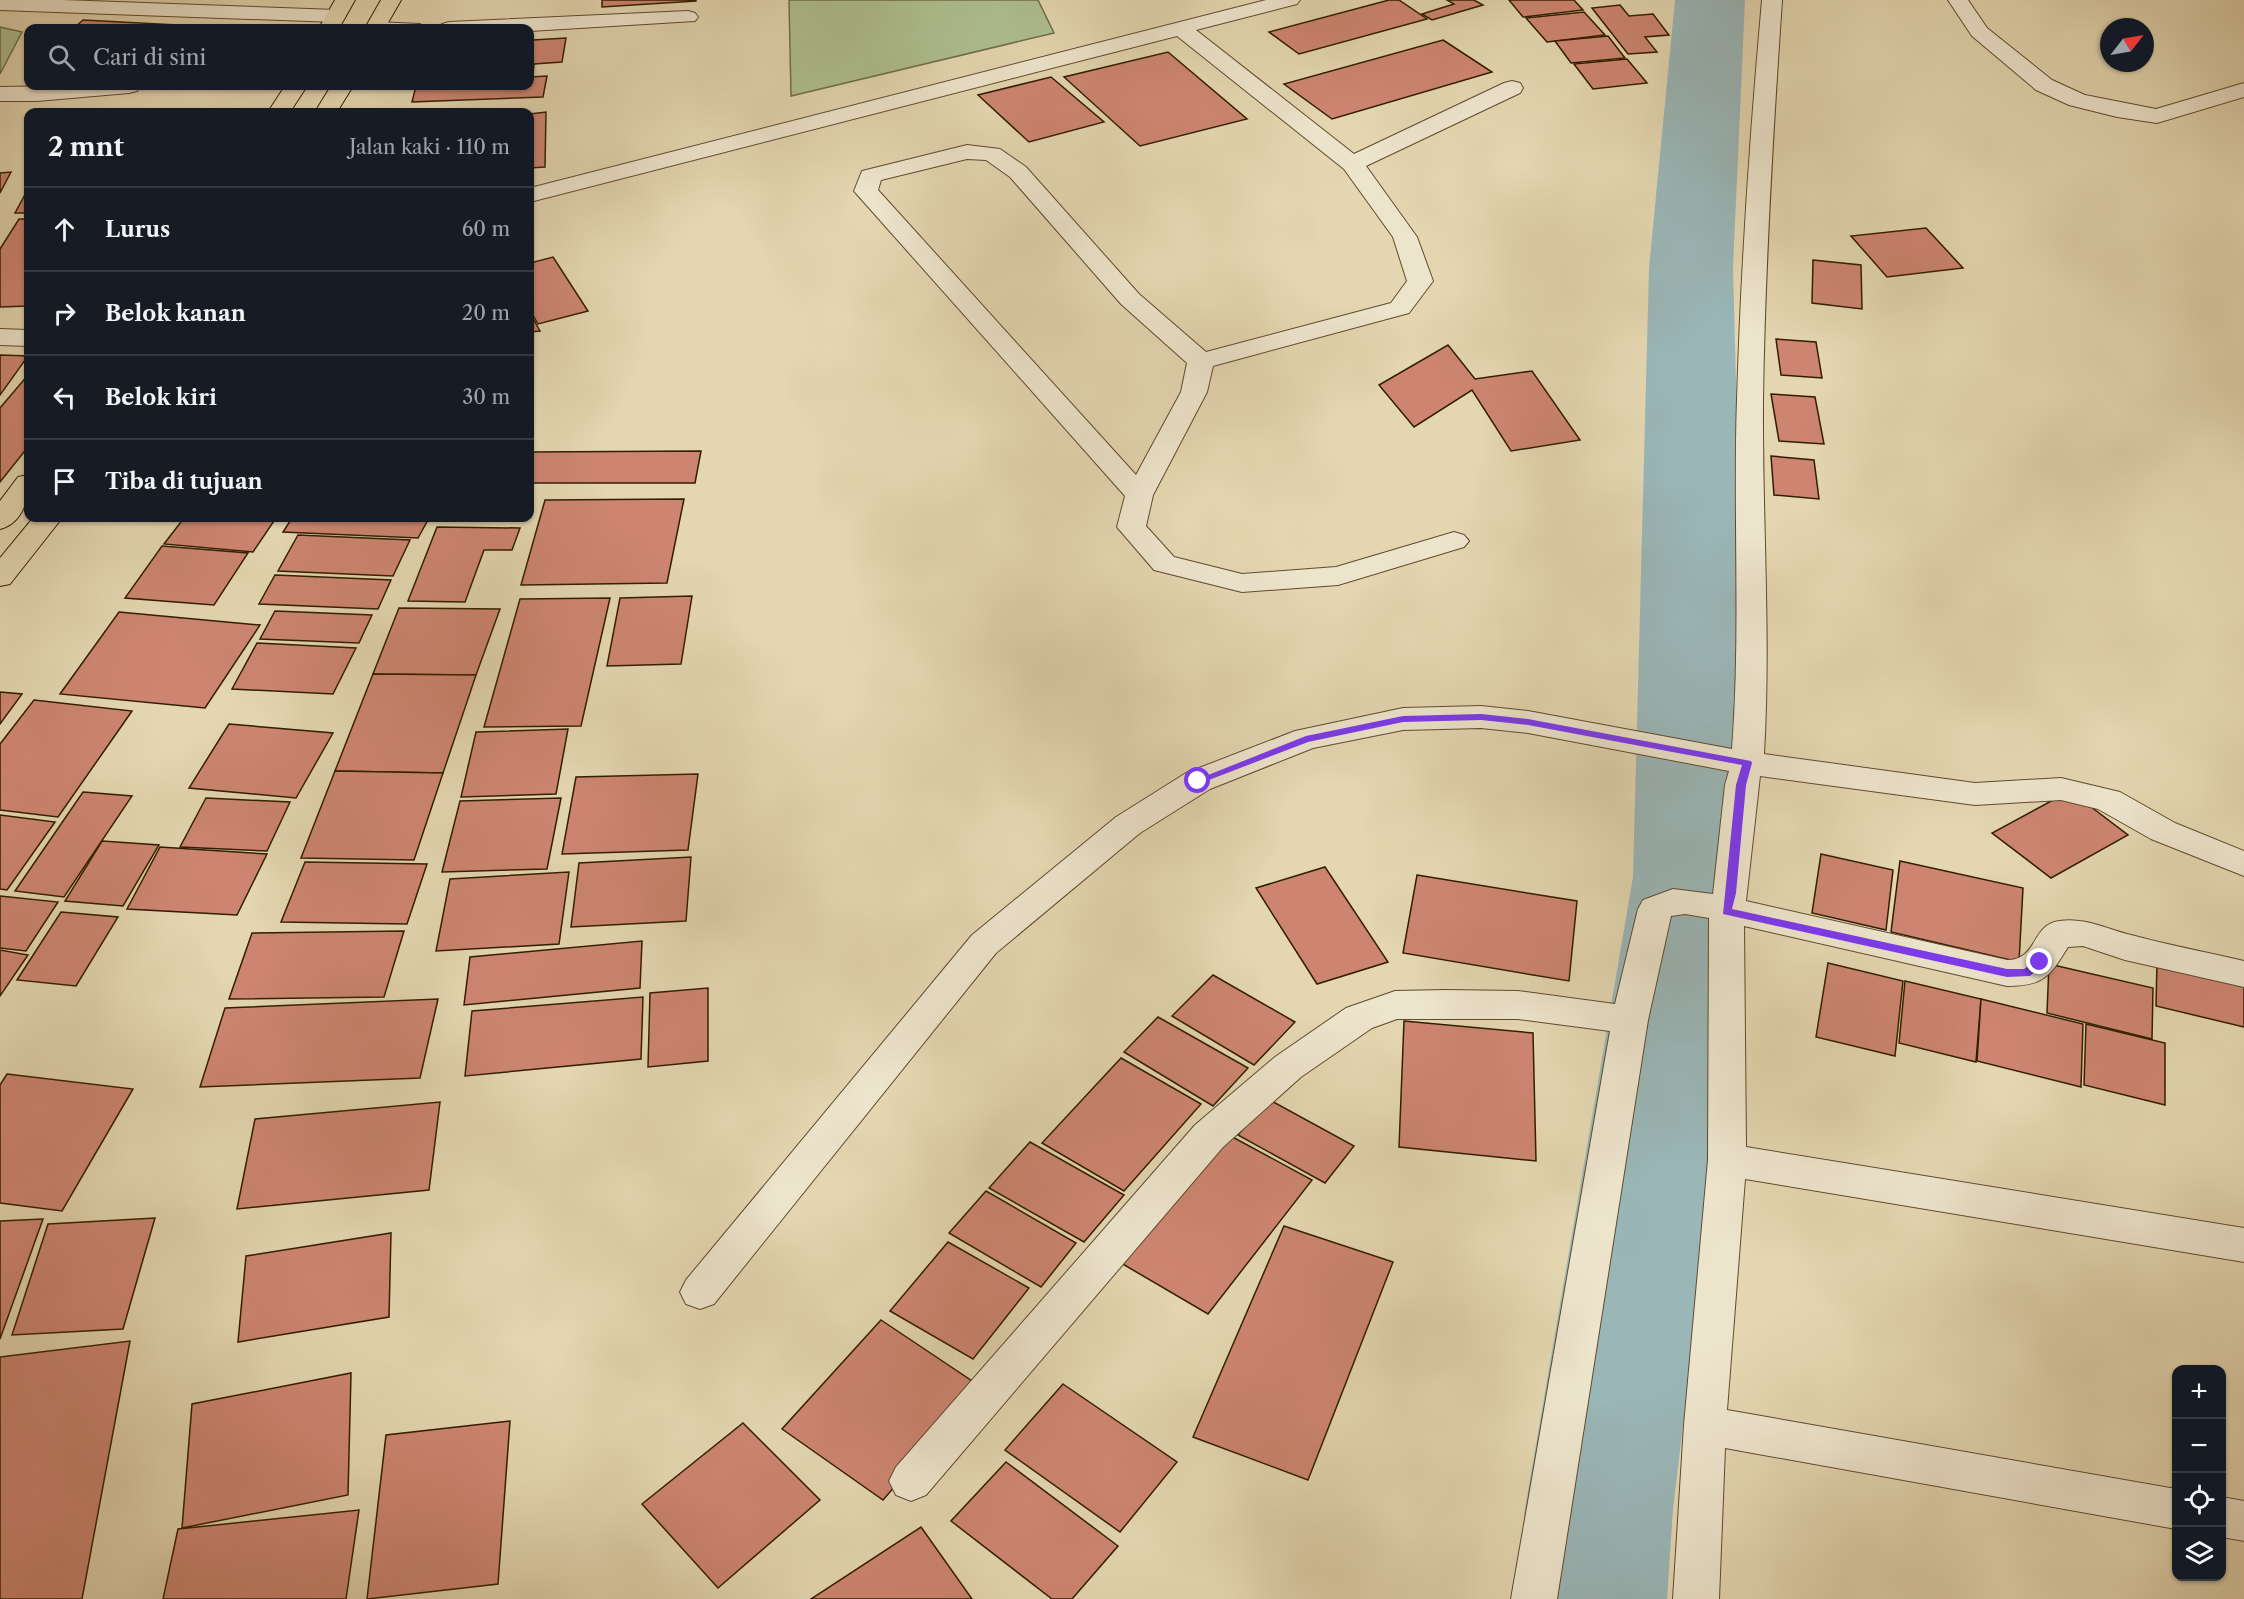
<!DOCTYPE html>
<html lang="id">
<meta charset="utf-8">
<style>
:root{--surface:#171b24;--page:#20242c;--text:#f1f3f6;--muted:#9ea1a6;--line:#363941}
body{margin:0;font-family:"Libre Caslon Text",serif;background:var(--page);color:var(--text)}
.controls{position:absolute;right:18px;bottom:18px;display:grid;overflow:hidden;border-radius:12px;box-shadow:0 2px 4px #0004}
.controls button{width:54px;height:54px;display:grid;place-items:center;padding:0;border:0;border-bottom:2px solid var(--line);background:var(--surface);color:var(--text);font:30px sans-serif}
.compass{position:absolute;left:2100px;top:18px;width:54px;height:54px;border-radius:50%;background:var(--surface);box-shadow:0 2px 4px #0004;rotate:59deg}
.stop{position:absolute;width:18px;height:18px;margin:-14px;border:4px solid #7c3aed;border-radius:50%;background:#fff}
.stop.end{background:#7c3aed;border-color:#fff;box-shadow:0 2px 6px #0008}
.list{margin:0;padding:0;list-style:none}
h2{display:flex;justify-content:space-between;align-items:center;height:78px;margin:0;padding:0 24px;font-size:26px}
h2 small{font-size:20px;font-weight:400;color:var(--muted)}
.list li{display:grid;grid-template-columns:39px 1fr auto;gap:18px;align-items:center;box-sizing:border-box;height:84px;padding:0 24px;border-top:2px solid var(--line)}
.list b{display:block;font-size:22px;white-space:nowrap}
.list em{font-size:20px;font-style:normal;color:var(--muted)}
.icon{flex:none;width:33px;height:33px;fill:none;stroke:currentColor;stroke-width:2;stroke-linecap:round;stroke-linejoin:round}
.map{position:relative;flex:none;width:2244px;height:1599px;overflow:hidden}
.search{position:absolute;background:var(--surface);box-shadow:0 2px 4px #0004;left:24px;top:24px;width:510px;height:66px;display:flex;align-items:center;gap:15px;box-sizing:border-box;padding:0 21px;border-radius:12px;color:var(--muted);font-size:22px}
.panel{position:absolute;background:var(--surface);box-shadow:0 2px 4px #0004;left:24px;top:108px;width:510px;height:414px;border-radius:12px}
.map>svg:first-child{display:block}
.green{fill:#aebf90;stroke:#706e48;stroke-width:1.5}
.lines{fill:none;stroke-linecap:round;stroke-linejoin:round}
.river{fill:#9ab6b7;fill-rule:evenodd}
.building{fill:#cd8571;stroke:#321d00;stroke-width:1.5}
.minor-casing{stroke:#5e4b2c;stroke-width:2}
.highway-casing{stroke:#321d00;stroke-width:2}
.minor{fill:#ede4cc;fill-rule:evenodd}
.highway{fill:#e3d6b0;fill-rule:evenodd}
.route{fill:#7c3aed}
</style>
<div class="map">
<svg width="2244" height="1599" viewBox="0 0 2244 1599">
<rect width="100%" height="100%" fill="#e3d6b0"/>
<filter id="stains"><feTurbulence type="fractalNoise" baseFrequency=".00333" numOctaves="4"/><feColorMatrix values="0 0 0 0 .2 0 0 0 0 .09 0 0 0 0 .02 0 0 0 .5 -.17"/></filter>
<radialGradient id="worn" r=".72"><stop offset=".6" stop-color="#630" stop-opacity="0"/><stop offset="1" stop-color="#630" stop-opacity=".3"/></radialGradient>
<!-- green -->
<g class="green">
<path d="M789,0H1038L1054,33L791,96Z"/>
<path d="M0,27L22,32L0,74Z"/>
</g>
<g class="lines">
<!-- river -->
<path class="river" d="M1675,0H1745L1733,268L1749,877L1673,1509L1667,1599H1515L1525,1509L1633,877L1649,268Z"/>
</g>
<!-- building -->
<g class="building">
<path d="M602,0H696V1L602,7Z"/>
<path d="M1389,0H1399L1427,19L1299,54L1269,32Z"/>
<path d="M1447,0H1474L1483,5L1432,20L1422,14L1454,4Z"/>
<path d="M1509,0H1574L1583,10L1523,17Z"/>
<path d="M1620,5L1629,16L1653,14L1669,35L1645,37L1657,52L1628,54L1592,8Z"/>
<path d="M1584,12L1605,35L1547,42L1526,18Z"/>
<path d="M83,20L216,27L74,28Z"/>
<path d="M1608,36L1625,58L1571,63L1555,41Z"/>
<path d="M566,38L562,62L534,64L533,75H530V54L533,40Z"/>
<path d="M1443,40L1492,72L1332,119L1284,84Z"/>
<path d="M1168,52L1247,119L1140,146L1064,77Z"/>
<path d="M1627,59L1647,83L1593,89L1574,64Z"/>
<path d="M547,76L543,97L412,102L416,86H530V77Z"/>
<path d="M1051,77L1104,122L1029,142L978,95Z"/>
<path d="M546,112L545,167L530,168V114Z"/>
<path d="M11,172L0,193V173Z"/>
<path d="M28,189V213H15Z"/>
<path d="M19,219H28V306L0,307V249Z"/>
<path d="M1926,228L1963,268L1887,277L1851,236Z"/>
<path d="M553,257L588,311L538,324L530,310V263Z"/>
<path d="M1813,260L1861,265L1862,309L1812,303Z"/>
<path d="M530,313L540,331L530,332Z"/>
<path d="M1776,339L1816,342L1822,378L1781,375Z"/>
<path d="M1448,345L1475,379L1532,371L1580,440L1511,451L1472,390L1414,427L1379,385Z"/>
<path d="M0,355L28,356L0,395Z"/>
<path d="M28,375V447L0,482V408Z"/>
<path d="M1771,394L1815,397L1824,444L1779,441Z"/>
<path d="M701,451L695,483H530V452Z"/>
<path d="M1771,456L1814,460L1819,499L1774,495Z"/>
<path d="M684,499L667,583L521,585L545,500Z"/>
<path d="M184,518H234L274,521L253,552L164,544Z"/>
<path d="M292,518H429L418,538L283,532Z"/>
<path d="M437,527L520,528L512,550H484L465,602L408,601Z"/>
<path d="M298,535L410,540L393,576L278,571Z"/>
<path d="M162,546L248,553L214,605L125,598Z"/>
<path d="M275,575L391,580L378,609L259,604Z"/>
<path d="M692,596L681,664L607,666L620,598Z"/>
<path d="M610,598L581,726L484,727L520,599Z"/>
<path d="M399,608L500,609L476,675L373,674Z"/>
<path d="M275,611L372,615L359,643L260,639Z"/>
<path d="M119,612L260,625L205,708L60,694Z"/>
<path d="M257,643L356,648L333,694L232,689Z"/>
<path d="M373,674L476,675L443,773L335,771Z"/>
<path d="M0,692L22,694L0,724Z"/>
<path d="M34,700L132,711L58,817L0,810V744Z"/>
<path d="M229,724L333,733L296,798L189,788Z"/>
<path d="M568,729L556,794L461,797L476,732Z"/>
<path d="M335,771L443,773L414,860L301,858Z"/>
<path d="M698,774L688,850L562,854L576,777Z"/>
<path d="M2070,791L2128,835L2051,878L1992,833Z"/>
<path d="M83,792L132,796L64,897L15,891Z"/>
<path d="M206,798L290,802L267,851L180,847Z"/>
<path d="M561,798L547,869L442,872L460,801Z"/>
<path d="M0,815L55,822L7,890L0,889Z"/>
<path d="M102,841L159,845L123,906L65,901Z"/>
<path d="M160,847L267,854L237,915L127,909Z"/>
<path d="M1821,854L1893,870L1886,930L1812,913Z"/>
<path d="M691,857L686,921L571,927L579,863Z"/>
<path d="M1900,861L2023,888L2019,962L1891,932Z"/>
<path d="M305,862L427,864L407,924L281,922Z"/>
<path d="M1325,867L1388,962L1317,984L1256,888Z"/>
<path d="M569,872L559,944L436,951L450,879Z"/>
<path d="M1417,875L1577,901L1569,981L1403,953Z"/>
<path d="M0,896L58,902L26,951L0,948Z"/>
<path d="M61,912L118,917L76,986L17,980Z"/>
<path d="M404,931L384,997L229,999L252,933Z"/>
<path d="M642,941L640,988L464,1005L470,957Z"/>
<path d="M0,950L28,955L0,996Z"/>
<path d="M2157,962L2244,982V1027L2156,1006Z"/>
<path d="M1828,963L1903,981L1895,1056L1816,1037Z"/>
<path d="M2049,964L2153,988L2152,1039L2047,1013Z"/>
<path d="M1213,975L1295,1022L1254,1065L1172,1016Z"/>
<path d="M1905,981L1981,999L1976,1062L1899,1043Z"/>
<path d="M708,988V1061L648,1067L650,993Z"/>
<path d="M643,997L641,1059L465,1076L472,1011Z"/>
<path d="M438,999L420,1078L200,1087L225,1008Z"/>
<path d="M1981,999L2083,1024L2081,1087L1977,1061Z"/>
<path d="M1158,1017L1248,1068L1213,1106L1124,1052Z"/>
<path d="M1404,1021L1533,1033L1536,1161L1399,1147Z"/>
<path d="M2086,1024L2165,1043V1105L2084,1085Z"/>
<path d="M1121,1058L1201,1104L1124,1191L1042,1143Z"/>
<path d="M7,1074L133,1089L62,1211L0,1203V1085Z"/>
<path d="M1268,1099L1354,1146L1325,1183L1238,1135Z"/>
<path d="M440,1102L429,1190L237,1209L255,1119Z"/>
<path d="M1227,1134L1312,1180L1208,1314L1121,1263Z"/>
<path d="M1030,1142L1124,1195L1084,1242L989,1188Z"/>
<path d="M986,1191L1076,1243L1041,1287L949,1233Z"/>
<path d="M155,1218L123,1329L12,1335L48,1224Z"/>
<path d="M43,1219L0,1339V1221Z"/>
<path d="M1284,1226L1393,1262L1308,1480L1193,1437Z"/>
<path d="M391,1233L389,1317L238,1342L246,1256Z"/>
<path d="M948,1242L1029,1288L973,1359L890,1311Z"/>
<path d="M881,1320L981,1387L883,1500L782,1429Z"/>
<path d="M130,1341L82,1599H0V1357Z"/>
<path d="M351,1373L348,1495L182,1528L192,1404Z"/>
<path d="M1063,1384L1177,1462L1120,1532L1005,1450Z"/>
<path d="M510,1421L498,1584L367,1599L386,1435Z"/>
<path d="M743,1423L820,1500L718,1588L642,1504Z"/>
<path d="M1006,1462L1118,1546L1072,1599H1052L951,1521Z"/>
<path d="M359,1510L346,1599H163L178,1529Z"/>
<path d="M921,1527L972,1599H811Z"/>
</g>
<g class="lines">
<defs>
<g id="minor">
<path d="M0,0H62L336,10L343,12L346,16L343,20L336,22L0,10Z"/>
<path d="M1266,0H1300L1297,4L1196,30L1354,154L1504,83L1512,81L1520,83L1523,88L1520,93L1366,166L1417,237L1433,281L1409,313L1213,366L1207,392L1153,495L1146,526L1174,557L1242,574L1336,567L1454,532L1464,535L1469,541L1464,547L1338,585L1242,592L1154,570L1117,527L1125,496L854,191L862,171L967,145L1000,149L1026,167L1139,294L1206,352L1391,303L1407,281L1393,237L1344,169L1177,36L530,202V188ZM967,159L986,160L1010,177L1121,304L1187,363L1181,392L1136,475L878,190L881,180Z"/>
<path d="M1762,0H1782C1773,133 1765,267 1763,400C1762,518 1771,636 1764,754L1975,783L2061,778L2120,792L2175,823L2244,851V876L2151,839L2098,809L2061,800L1975,805L1760,776L1746,901L2007,960C2038,960 2031,925 2059,921C2085,917 2106,929 2131,935C2168,945 2206,952 2244,961V987L2125,960L2083,946L2068,947C2050,976 2044,986 2007,986L1744,926L1746,1147L2244,1228V1262L1745,1179L1727,1410L2176,1489V1529L1725,1448L1719,1599H1673L1684,1425L1708,1160L1709,918L1685,914L1671,916L1648,1020L1557,1599H1511L1610,1031L1518,1019H1397L1372,1028L1301,1077L1223,1147L926,1495L911,1501L896,1495L889,1481L896,1467L1195,1125L1275,1057L1346,1008L1395,991L1445,990L1518,991L1615,1004L1638,909L1643,900L1673,889L1713,894L1725,785L1729,771L1528,733L1481,728L1403,730L1313,748L1210,789L1140,833L996,953L714,1304L700,1309L686,1304L680,1292L686,1280L972,935L1116,817L1186,773L1295,731L1403,708L1481,706L1528,711L1732,749C1741,633 1733,516 1737,399C1741,266 1750,133 1762,0Z"/>
<path d="M1948,0H1968L1987,28L2052,80L2085,95L2156,109L2244,83V97L2157,123L2117,117L2069,105L2036,90L1972,36Z"/>
<path d="M688,11L695,13L698,17L695,21L530,31V28H438L442,24L449,22Z"/>
<path d="M376,22L420,24L424,28H365L369,24Z"/>
<path d="M59,86H140L137,91L129,93L37,101H0V87Z"/>
<path d="M0,329L28,330V346L0,345Z"/>
<path d="M2222,1497L2244,1501V1541L2222,1537Z"/>
</g>
<g id="highway">
<path d="M335,0H355L339,28H319Z"/>
<path d="M381,0H401L385,28H365Z"/>
<path d="M285,86H307L290,112H268Z"/>
<path d="M331,86H353L337,112H315Z"/>
<path d="M28,475C30,496 24,523 0,529V501L18,477Z"/>
<path d="M33,518H62L10,584L0,586V558Z"/>
</g>
</defs>
<!-- minor casing -->
<use href="#minor" class="minor-casing"/>
<!-- highway casing -->
<use href="#highway" class="highway-casing"/>
<!-- minor -->
<use href="#minor" class="minor"/>
<!-- highway -->
<use href="#highway" class="highway"/>
</g>
<!-- route -->
<path class="route" d="M1481,714L1528,719L1751,761L1752,763L1746,785L1736,893L1732,909L2007,969H2024L2040,958L2046,962L2030,976L2007,977L1723,914L1736,785L1742,765L1528,725L1481,720L1403,722L1308,742L1201,783L1198,784L1193,781L1306,736L1403,716Z"/>
<rect width="100%" height="100%" filter="url(#stains)"/>
<rect width="100%" height="100%" fill="url(#worn)"/>
</svg>
<div class="controls">
<button>+</button>
<button>−</button>
<button><svg class="icon" aria-label="locate" viewBox="0 0 24 24"><circle cx="12" cy="12" r="6"/><path d="M12 2v4M12 18v4M2 12h4M18 12h4"/></svg></button>
<button><svg class="icon" aria-label="layers" viewBox="0 0 24 24"><path d="M12 4l9 5-9 5-9-5zM3 14l9 5 9-5"/></svg></button>
</div>
<svg class="compass" viewBox="-18 -18 36 36"><path d="M0-13l5 13h-10z" fill="#e53935"/><path d="M0 13l5-13h-10z" fill="#9ea1a6"/></svg>
<div class="stop" style="left:1198px;top:781px"></div>
<div class="stop end" style="left:2040px;top:962px"></div>
<div class="search"><svg class="icon" aria-label="search" viewBox="0 0 24 24"><circle cx="10" cy="10" r="6"/><path d="M15 15l6 6"/></svg>Cari di sini</div>
<section class="panel">
<h2>2 mnt<small>Jalan kaki · 110 m</small></h2>
<ul class="list">
<li><svg class="icon" aria-label="ahead" viewBox="0 0 24 24"><path d="M12 20V5M6 11l6-6 6 6"/></svg><div><b>Lurus</b></div><em>60 m</em></li>
<li><svg class="icon" aria-label="right" viewBox="0 0 24 24"><path d="M7 20v-9h11M14 6l5 5-5 5"/></svg><div><b>Belok kanan</b></div><em>20 m</em></li>
<li><svg class="icon" aria-label="left" viewBox="0 0 24 24"><path d="M17 20v-9H6M10 6l-5 5 5 5"/></svg><div><b>Belok kiri</b></div><em>30 m</em></li>
<li><svg class="icon" aria-label="arrive" viewBox="0 0 24 24"><path d="M6 21V4h12l-3 4 3 4H6"/></svg><div><b>Tiba di tujuan</b></div></li>
</ul>
</section>
</div>
